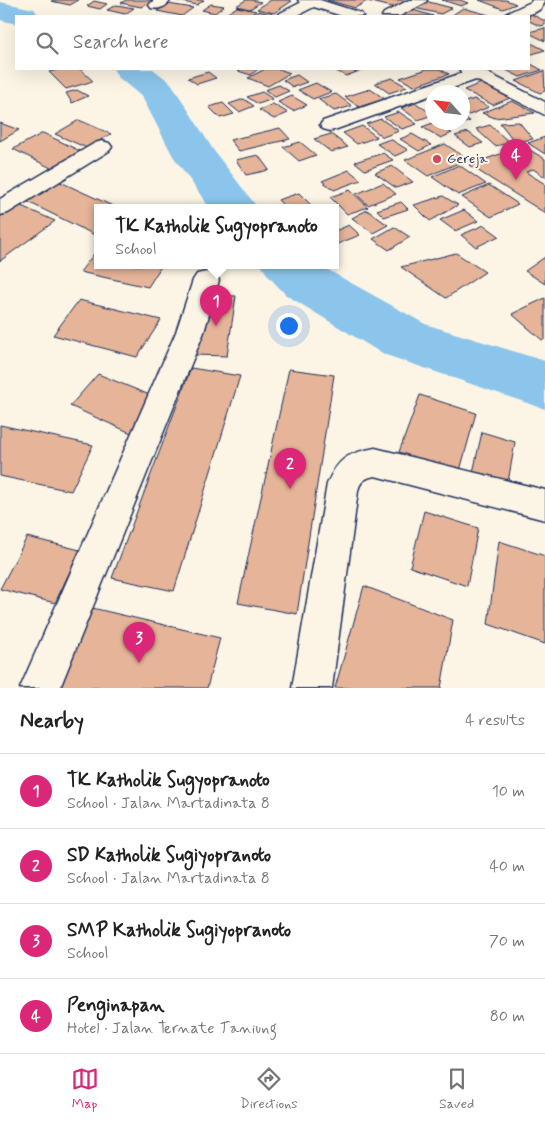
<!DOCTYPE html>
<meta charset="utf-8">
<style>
:root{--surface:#fff;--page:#f6f6f6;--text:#222;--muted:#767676;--line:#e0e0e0;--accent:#db2777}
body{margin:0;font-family:Mynerve,sans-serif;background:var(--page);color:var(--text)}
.compass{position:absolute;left:425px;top:85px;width:45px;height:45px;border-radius:50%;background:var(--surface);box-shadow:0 5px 20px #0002;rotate:297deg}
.you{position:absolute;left:288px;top:325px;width:18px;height:18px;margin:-12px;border:4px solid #fff;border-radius:50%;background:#1a73e8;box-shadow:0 0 0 8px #1a73e833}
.badge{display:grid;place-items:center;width:32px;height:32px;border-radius:50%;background:var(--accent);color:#fff;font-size:16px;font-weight:700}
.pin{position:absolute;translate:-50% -41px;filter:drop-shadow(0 1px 2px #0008)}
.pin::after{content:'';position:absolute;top:26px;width:18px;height:15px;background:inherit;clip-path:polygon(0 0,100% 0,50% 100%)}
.popup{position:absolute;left:94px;top:204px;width:245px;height:65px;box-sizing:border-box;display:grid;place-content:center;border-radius:0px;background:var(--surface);filter:drop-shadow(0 1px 4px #0005);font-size:16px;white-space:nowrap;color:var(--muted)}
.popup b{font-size:19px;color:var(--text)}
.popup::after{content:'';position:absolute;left:50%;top:100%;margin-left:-10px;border:10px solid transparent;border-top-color:var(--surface)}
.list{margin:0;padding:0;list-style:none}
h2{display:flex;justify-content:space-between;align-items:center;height:65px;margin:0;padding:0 20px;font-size:21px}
h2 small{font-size:16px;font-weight:400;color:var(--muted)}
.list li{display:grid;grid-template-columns:32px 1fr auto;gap:15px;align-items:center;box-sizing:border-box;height:75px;padding:0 20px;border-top:1px solid var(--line)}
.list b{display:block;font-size:19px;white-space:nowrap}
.list p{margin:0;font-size:16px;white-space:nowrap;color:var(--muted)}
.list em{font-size:16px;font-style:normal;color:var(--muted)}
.icon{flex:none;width:28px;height:28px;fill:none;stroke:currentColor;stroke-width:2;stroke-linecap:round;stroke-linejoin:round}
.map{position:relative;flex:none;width:545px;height:688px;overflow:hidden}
.search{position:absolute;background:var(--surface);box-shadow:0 5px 20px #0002;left:15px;right:15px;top:15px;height:55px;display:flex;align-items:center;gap:12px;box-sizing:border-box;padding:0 18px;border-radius:0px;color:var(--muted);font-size:19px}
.sheet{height:365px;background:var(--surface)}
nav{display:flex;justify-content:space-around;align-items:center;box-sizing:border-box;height:70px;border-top:1px solid var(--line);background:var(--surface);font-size:14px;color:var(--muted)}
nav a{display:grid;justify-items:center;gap:2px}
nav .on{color:var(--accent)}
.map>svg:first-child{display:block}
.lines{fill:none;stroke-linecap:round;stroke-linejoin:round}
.river{fill:#8cc5eb;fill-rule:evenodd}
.building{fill:#e6b498;stroke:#1b2f5e}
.minor-casing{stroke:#1b2f5e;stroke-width:3}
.minor{fill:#fcf5e5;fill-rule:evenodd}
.poi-dot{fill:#d1495b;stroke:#fcf5e5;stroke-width:2}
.labels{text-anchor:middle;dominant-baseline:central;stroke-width:4;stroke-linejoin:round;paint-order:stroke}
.far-poi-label{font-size:14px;fill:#1b2f5e;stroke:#fcf5e5;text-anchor:start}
</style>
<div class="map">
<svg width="545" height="688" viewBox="0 0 545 688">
<rect width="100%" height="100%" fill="#fcf5e5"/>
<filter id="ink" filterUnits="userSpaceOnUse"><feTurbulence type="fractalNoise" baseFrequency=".02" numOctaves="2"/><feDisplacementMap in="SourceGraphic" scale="10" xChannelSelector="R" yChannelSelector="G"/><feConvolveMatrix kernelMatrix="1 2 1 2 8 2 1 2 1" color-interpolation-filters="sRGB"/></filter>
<g filter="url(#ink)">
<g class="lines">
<!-- river -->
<g class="river">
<path d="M0,2L34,9L39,16H16V24L0,20Z"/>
<path d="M113,69H153L171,83L214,151L257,207H209L173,156L142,97L118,77Z"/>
<path d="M261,265H319L425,324L545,361V409L383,354L286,295L269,277Z"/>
</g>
</g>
<!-- building -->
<g class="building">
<path d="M53,0H79L70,5L51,1Z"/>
<path d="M126,0H152L141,7L121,3Z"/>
<path d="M174,0H204L197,5Z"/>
<path d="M246,0H251L261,2L250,9L236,6Z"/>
<path d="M271,0H286L292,1L274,13L257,9Z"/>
<path d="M327,0H409L396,8L367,1L355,8Z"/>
<path d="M442,0H460L468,3L461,6Z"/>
<path d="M479,0H506L516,4L503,9Z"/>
<path d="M94,1L107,4L100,9L87,6Z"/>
<path d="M425,1L452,8L441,14L414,8Z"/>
<path d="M168,4L193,8L182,16L157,11Z"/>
<path d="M211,4L224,6L215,13L202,10Z"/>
<path d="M116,5L134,8L125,14L107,10Z"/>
<path d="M237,7L256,11L249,16L226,14Z"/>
<path d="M463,8L489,15L451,16Z"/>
<path d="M413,10L433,16H399Z"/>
<path d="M259,11L273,15L251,16Z"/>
<path d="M527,12L545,21V25L540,26L529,21V16L516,15Z"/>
<path d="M545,28V41L529,33V32Z"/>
<path d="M529,42L545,50L529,55Z"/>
<path d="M529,63L542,70L520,77L504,69H529Z"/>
<path d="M61,69H80L93,81L66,89L49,72Z"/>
<path d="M241,69H258L251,75L238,71Z"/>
<path d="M265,69H279L290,73L268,86L248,78Z"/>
<path d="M332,69H365L346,76Z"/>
<path d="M427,69H439L449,74L414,86L400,78Z"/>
<path d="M544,71L545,91L540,93L516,81Z"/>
<path d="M208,72L216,78L197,84L188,78Z"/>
<path d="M297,75L307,82L293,87L283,80Z"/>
<path d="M392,78L407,87L389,93L375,83Z"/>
<path d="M316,83L331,92L313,99L298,90Z"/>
<path d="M481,83L510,98L493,105L464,90Z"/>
<path d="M279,85L289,91L275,97L265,90Z"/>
<path d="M370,89L385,99L359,107L345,97Z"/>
<path d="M77,90L88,96L72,103L66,93Z"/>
<path d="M262,92L273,99L258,104L247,97Z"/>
<path d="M336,94L352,106L334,111L318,99Z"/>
<path d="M292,96L307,105L293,111L278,102Z"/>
<path d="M244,99L254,106L239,112L229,104Z"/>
<path d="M474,99L489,107L469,115L462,111V103Z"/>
<path d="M512,101L535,113L495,118L482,113Z"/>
<path d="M223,103L234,114L220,118L209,107Z"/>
<path d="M416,103L432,114V115L418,120L401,108Z"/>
<path d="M273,104L288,113L274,119L259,110Z"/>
<path d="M399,112L417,124L402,129L384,117Z"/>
<path d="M462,117L470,121L454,127L446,122H462Z"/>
<path d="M381,119L399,131L383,137L366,124Z"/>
<path d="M79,120L111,134L87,148L55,134Z"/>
<path d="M519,122L533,139L515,142L500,123Z"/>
<path d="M0,123L19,130L0,141Z"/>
<path d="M433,123L452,133L441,138L422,127Z"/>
<path d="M490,125L510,143L495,146L476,129Z"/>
<path d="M362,126L377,137L357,144L343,133Z"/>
<path d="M280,128L290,139L239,151L230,140Z"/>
<path d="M468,132L483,143L470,147L455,136Z"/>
<path d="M43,133L80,151L51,168L13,149Z"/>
<path d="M331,134L348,147L331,152L314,139Z"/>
<path d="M412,134L431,145L419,151L400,139Z"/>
<path d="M545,137V154L528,143Z"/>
<path d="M390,139L408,150L395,156L377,144Z"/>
<path d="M300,142L316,155L299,161L283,147Z"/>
<path d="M445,144L468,159L428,176L405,160Z"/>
<path d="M523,146L545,159V177L533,169L526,172L545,184V213L469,165Z"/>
<path d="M383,153L393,160L365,170L355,162Z"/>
<path d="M258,155L269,170L246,175L236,160Z"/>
<path d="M459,165L486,184L458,195L432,177Z"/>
<path d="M392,166L413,182L396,188L375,173Z"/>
<path d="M349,170L361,180L334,190L322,181Z"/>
<path d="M56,180L115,207H97V236L24,200Z"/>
<path d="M383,183L396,194L368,205L356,194Z"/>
<path d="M489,185L518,204L491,217L462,197Z"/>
<path d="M350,190L368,207L347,214L330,197Z"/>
<path d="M299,193L313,207H285L278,200Z"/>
<path d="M443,196L458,205L430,221L414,205Z"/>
<path d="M401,202L408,209L384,217L377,210Z"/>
<path d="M19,205L55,221L0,261V217Z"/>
<path d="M367,210L388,225L373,233L352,218Z"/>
<path d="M464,210L478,221L455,231L440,220Z"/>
<path d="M349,225L360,235L335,245V231Z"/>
<path d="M484,225L499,236L476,247L461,235Z"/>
<path d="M394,227L410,237L389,250L373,239Z"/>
<path d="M97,250V265H162L148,287L80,272Z"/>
<path d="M456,253L485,272L446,298L401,267Z"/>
<path d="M545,257V284L525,271Z"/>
<path d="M206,295L236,296L227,356L194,355Z"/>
<path d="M545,298V339L542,340L512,314Z"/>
<path d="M79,300L161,320L137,357L53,335Z"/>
<path d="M191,368L240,376L174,591L112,578Z"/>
<path d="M289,369L334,375L297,614L238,603Z"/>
<path d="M98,374L157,398L131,433L70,406Z"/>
<path d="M420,395L476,413L459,474L399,452Z"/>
<path d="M0,425L93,445L71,491L0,476Z"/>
<path d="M482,432L515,442L507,488L472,477Z"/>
<path d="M424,511L478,528L467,586L410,567Z"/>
<path d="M27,537L80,550L55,603L0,589Z"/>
<path d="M499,541L545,556V644L488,624Z"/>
<path d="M364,586L453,620L441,688H335Z"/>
<path d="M88,607L220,638L207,688H54Z"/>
</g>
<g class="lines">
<defs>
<g id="minor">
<path d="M154,0H171C166,7 159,10 151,8L149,5Z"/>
<path d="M298,0H320L361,13L363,16H342L314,7L296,16H278L280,13L300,3Z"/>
<path d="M409,0H427L425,3L400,16H382L384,13Z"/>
<path d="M532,0H545C543,16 517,17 505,16L507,13L531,2Z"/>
<path d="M459,69H480L545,102V115L476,80L441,92H432V95L337,129L330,131L323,129L320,125L323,121L462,73Z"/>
<path d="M102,141L109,143L112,147L109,151L8,213L0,215V199L95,143Z"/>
<path d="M206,272L215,274L219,280L204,332L60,688H20L176,332L193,280L197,274Z"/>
<path d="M375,448L545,490V520L375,476C365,478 360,481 358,491L332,688H292L327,484C338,458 348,453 375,448Z"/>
</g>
</defs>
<!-- minor casing -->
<use href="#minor" class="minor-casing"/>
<!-- minor -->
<use href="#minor" class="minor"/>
</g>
</g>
<!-- markers -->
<circle class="poi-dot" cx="437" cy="159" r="5"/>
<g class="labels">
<!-- far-poi labels -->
<g class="far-poi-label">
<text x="447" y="159">Gereja</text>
</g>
</g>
</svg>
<svg class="compass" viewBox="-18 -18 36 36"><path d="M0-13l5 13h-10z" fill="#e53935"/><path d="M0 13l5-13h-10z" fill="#767676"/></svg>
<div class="you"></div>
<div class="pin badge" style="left:216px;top:326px">1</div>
<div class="popup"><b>TK Katholik Sugyopranoto</b>School</div>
<div class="pin badge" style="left:290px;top:489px">2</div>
<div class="pin badge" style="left:139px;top:663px">3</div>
<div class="pin badge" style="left:516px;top:180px">4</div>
<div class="search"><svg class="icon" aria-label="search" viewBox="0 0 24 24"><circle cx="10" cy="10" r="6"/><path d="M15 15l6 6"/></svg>Search here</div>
</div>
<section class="sheet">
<h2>Nearby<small>4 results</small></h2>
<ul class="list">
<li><span class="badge">1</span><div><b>TK Katholik Sugyopranoto</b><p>School · Jalan Martadinata 8</p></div><em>10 m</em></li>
<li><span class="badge">2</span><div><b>SD Katholik Sugiyopranoto</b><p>School · Jalan Martadinata 8</p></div><em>40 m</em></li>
<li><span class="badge">3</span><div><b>SMP Katholik Sugiyopranoto</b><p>School</p></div><em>70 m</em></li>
<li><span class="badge">4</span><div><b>Penginapan</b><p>Hotel · Jalan Ternate Taniung</p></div><em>80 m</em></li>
</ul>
</section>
<nav>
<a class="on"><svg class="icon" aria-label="map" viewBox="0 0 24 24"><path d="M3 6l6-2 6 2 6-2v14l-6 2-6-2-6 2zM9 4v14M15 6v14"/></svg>Map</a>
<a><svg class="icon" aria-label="directions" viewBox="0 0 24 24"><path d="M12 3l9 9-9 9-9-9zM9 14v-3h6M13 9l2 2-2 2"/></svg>Directions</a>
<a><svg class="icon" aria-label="saved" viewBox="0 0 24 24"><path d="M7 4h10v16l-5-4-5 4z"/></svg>Saved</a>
</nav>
